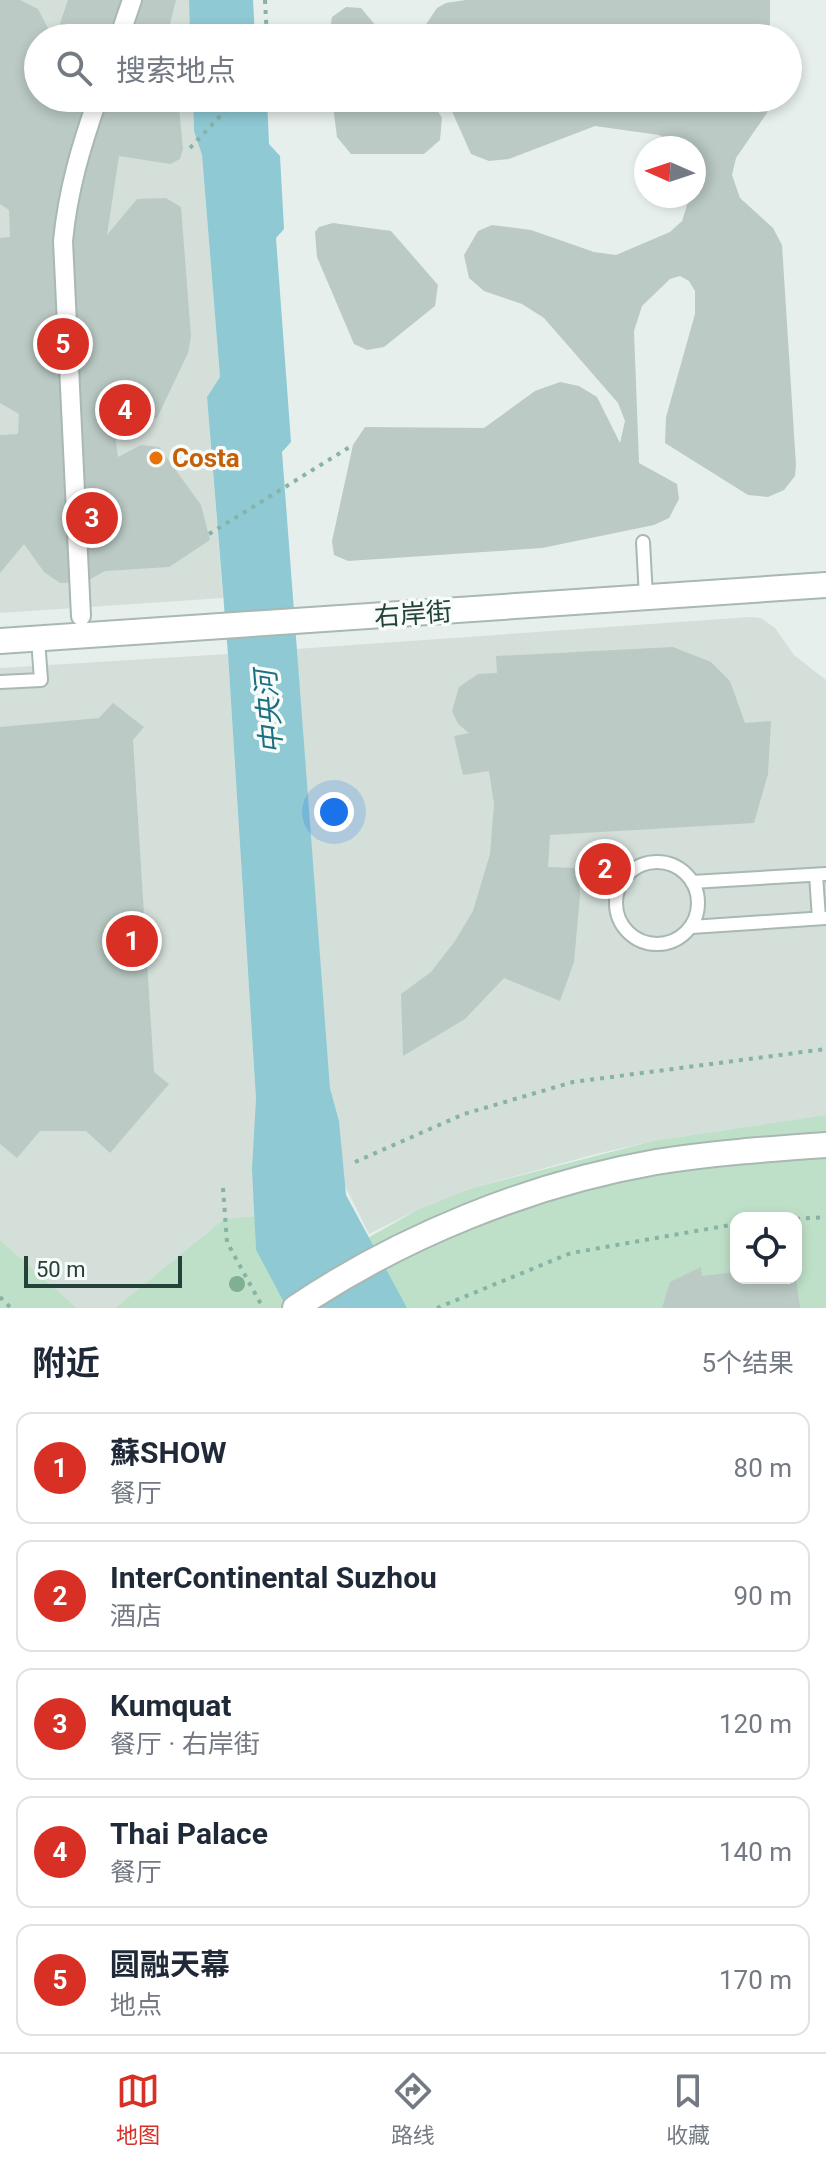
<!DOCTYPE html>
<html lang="zh">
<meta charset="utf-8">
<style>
:root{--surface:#fff;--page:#f2f2f3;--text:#1f2937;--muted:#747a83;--line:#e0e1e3;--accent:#d93025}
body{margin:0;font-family:Roboto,"Noto Sans SC",sans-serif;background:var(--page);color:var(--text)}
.controls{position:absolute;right:24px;bottom:24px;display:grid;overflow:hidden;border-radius:16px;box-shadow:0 4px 12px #0003}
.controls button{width:72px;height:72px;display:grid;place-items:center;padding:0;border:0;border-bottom:2px solid var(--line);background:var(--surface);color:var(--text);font:40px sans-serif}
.compass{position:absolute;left:634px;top:136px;width:72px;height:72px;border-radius:50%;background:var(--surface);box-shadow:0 4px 12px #0003;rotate:273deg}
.scale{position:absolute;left:24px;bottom:20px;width:158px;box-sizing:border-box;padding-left:8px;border:4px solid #24423a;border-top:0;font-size:22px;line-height:28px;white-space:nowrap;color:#24423a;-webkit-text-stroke:6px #f7fbf9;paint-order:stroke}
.you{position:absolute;left:334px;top:812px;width:28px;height:28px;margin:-20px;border:6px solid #fff;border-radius:50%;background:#1a73e8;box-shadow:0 0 0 12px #1a73e833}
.badge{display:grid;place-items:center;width:52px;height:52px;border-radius:50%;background:var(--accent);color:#fff;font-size:26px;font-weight:700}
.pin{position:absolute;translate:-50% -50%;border:4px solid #fff;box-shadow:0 2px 8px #0006}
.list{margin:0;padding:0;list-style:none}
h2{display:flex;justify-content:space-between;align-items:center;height:104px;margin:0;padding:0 32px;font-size:34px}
h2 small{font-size:26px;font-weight:400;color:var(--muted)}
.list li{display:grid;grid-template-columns:52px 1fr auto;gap:24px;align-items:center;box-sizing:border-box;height:112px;margin:0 16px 16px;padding:0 16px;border:2px solid var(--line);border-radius:16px}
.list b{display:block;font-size:30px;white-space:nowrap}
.list p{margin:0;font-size:26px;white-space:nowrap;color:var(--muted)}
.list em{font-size:26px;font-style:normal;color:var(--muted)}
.icon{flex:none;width:44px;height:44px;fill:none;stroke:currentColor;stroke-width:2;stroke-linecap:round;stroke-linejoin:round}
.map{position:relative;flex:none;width:826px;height:1308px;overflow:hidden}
.search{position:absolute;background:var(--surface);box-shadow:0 4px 12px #0003;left:24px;right:24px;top:24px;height:88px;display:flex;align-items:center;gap:20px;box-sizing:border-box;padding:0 28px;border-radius:44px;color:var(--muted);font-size:30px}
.sheet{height:744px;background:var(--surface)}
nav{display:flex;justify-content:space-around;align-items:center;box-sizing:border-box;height:112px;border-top:2px solid var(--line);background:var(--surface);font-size:22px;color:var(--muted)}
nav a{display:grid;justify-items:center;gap:4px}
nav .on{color:var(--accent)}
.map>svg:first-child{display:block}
.built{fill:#d4dfda}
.green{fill:#bfe0c8;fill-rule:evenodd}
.water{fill:#8ec9d4}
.building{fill:#bbcac4}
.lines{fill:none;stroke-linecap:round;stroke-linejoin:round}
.service-casing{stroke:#a8b8b2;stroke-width:16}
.pedestrian-casing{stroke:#a8b8b2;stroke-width:22}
.minor-casing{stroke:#a8b8b2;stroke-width:28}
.tertiary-casing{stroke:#a8b8b2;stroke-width:28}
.path{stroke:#86b3a5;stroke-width:4;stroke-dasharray:4 6;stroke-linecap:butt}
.service{stroke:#fff;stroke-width:12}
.pedestrian{stroke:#fff;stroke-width:18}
.minor{stroke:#fff;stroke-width:24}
.tertiary{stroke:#fff;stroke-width:24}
.tree{fill:#80af93}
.food-dot{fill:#e8710a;stroke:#f7fbf9;stroke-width:3}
.labels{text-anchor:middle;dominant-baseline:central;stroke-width:7;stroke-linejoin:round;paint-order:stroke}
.food-label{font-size:26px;font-weight:bold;fill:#c56008;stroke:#f7fbf9;text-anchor:start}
.street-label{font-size:26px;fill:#24423a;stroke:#f7fbf9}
.water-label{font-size:28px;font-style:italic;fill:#1c6f80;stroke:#f7fbf9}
</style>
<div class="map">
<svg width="826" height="1308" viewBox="0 0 826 1308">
<rect width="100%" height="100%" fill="#e6efeb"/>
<!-- built -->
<g class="built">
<path d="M0,0H189L190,38H38V98H193L194,131L202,155L220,377L207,397L223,598L0,613Z"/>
<path d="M750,617L761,618L775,628L794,655L826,680V1115L654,1141L596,1154L472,1188L419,1209L369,1234L343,1182L339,1121L330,1088L296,649Z"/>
<path d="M228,654L256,1099L255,1216L224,1219L115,1308H77L0,1240V668Z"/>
</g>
<!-- green -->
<g class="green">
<path d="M826,1115V1308H115L224,1219L255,1216L256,1250L277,1289L419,1209L472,1188L653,1141ZM736,1218H796V1278H736Z"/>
<path d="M0,1240L77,1308H0Z"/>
</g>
<!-- water -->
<g class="water">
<path d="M189,0H253L255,38H190Z"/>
<path d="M193,98H267L269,144L280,156L284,229L276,238L291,442L282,452L330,1088L339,1121L346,1195L407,1308H287L256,1250L252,1169L256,1099L228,654L207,397L220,377L202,155L194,131Z"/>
</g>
<!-- building -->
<g class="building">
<path d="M0,0H20L38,9L53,38H38V98H178L183,149L180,159L170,164L119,156L107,235L137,199L166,198L181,207L191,336L188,353L157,418L114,427L118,457L141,445L159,447L201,505L210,540L169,567L105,571L85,582L60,583L44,572L24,544L0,573V435L18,434L19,414L0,403V238L10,237L9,210L0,204Z"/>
<path d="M68,0H176L170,24L172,38H55Z"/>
<path d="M466,0H770V38H424L425,26L437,8L446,3Z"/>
<path d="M346,7L361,8L386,38H329L332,17Z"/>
<path d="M332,98H430L442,118L440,140L424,154H351L337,137Z"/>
<path d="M446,98H769L767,113L736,158L732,175L740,198L773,228L782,245L796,465L795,476L784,490L768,497L748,495L665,443L666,417L695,314V291L689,281L680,276L670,279L642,306L634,331L639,463L677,484L679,499L669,518L654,525L542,548L348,561L334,555L332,541L353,445L365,427L484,428L535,391L560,382L579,386L597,397L620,443L625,421L618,403L544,318L522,304L484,291L469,278L464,255L478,231L492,225L531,230L594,252L616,255L670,232L682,221L690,196H694V148H680L659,135L595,126L509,159L489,161L471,154Z"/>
<path d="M333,223L391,231L438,285L435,306L384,347L367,350L354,344L317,257L315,232L319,227Z"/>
<path d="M673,647L711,662L730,681L745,723L771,721L768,774L754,823L550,835L548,867L578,868L580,896L574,962L560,1001L504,978L465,1019L403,1056L401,994L431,972L455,941L473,911L490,854L494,804L489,771L463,775L454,736L469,733L458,724L452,711L459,687L478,674L497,673L496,656Z"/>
<path d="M113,703L144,727L133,740L154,1072L169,1084L110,1153L86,1131H40L17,1158L0,1144V727L99,718Z"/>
<path d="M701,1267L702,1276L736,1272V1278H796L800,1308H662L670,1282Z"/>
</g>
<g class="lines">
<defs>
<g id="service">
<path d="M643,542L646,597"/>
<path d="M0,682L41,680L38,639"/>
<circle cx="657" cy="903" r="41"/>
<path d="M816,875L819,918"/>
<path d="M692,882L826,874"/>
<path d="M691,927L826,918"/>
</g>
<g id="pedestrian">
<path d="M119,38L132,0"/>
<path d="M81,616L63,241C68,190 81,146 98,98"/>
</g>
<path id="minor" d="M295,1308C400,1237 530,1184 656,1162C712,1153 769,1149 826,1145"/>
<path id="tertiary" d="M0,641L826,585"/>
</defs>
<!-- service casing -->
<use href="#service" class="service-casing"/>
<!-- pedestrian casing -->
<use href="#pedestrian" class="pedestrian-casing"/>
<!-- minor casing -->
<use href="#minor" class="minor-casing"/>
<!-- tertiary casing -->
<use href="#tertiary" class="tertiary-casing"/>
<!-- path -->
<g class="path">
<path d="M265,0L267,38"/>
<path d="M190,148L237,98"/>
<path d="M209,534L353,445"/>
<path d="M355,1162L464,1114L573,1082L826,1049"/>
<path d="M223,1188L227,1242L263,1308"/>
<path d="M796,1219L826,1217"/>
<path d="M0,1297L11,1308"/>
<path d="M437,1308L571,1253L736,1224"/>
</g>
<!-- service -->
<use href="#service" class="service"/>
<!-- pedestrian -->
<use href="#pedestrian" class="pedestrian"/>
<!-- minor -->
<use href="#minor" class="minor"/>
<!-- tertiary -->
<use href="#tertiary" class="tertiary"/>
</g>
<!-- trees -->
<circle class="tree" cx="237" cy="1284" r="8"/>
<!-- markers -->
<circle class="food-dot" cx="156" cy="458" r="8"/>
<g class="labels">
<!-- food labels -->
<g class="food-label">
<text x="172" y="458">Costa</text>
</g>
<!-- street labels -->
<g class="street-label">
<text transform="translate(413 614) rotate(-4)">右岸街</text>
</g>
<!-- water labels -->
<g class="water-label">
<text transform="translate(269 712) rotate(-95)">中央河</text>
</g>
</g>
</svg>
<div class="controls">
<button><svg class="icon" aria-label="locate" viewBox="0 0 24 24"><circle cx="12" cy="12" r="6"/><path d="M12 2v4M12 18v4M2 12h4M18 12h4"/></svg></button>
</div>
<svg class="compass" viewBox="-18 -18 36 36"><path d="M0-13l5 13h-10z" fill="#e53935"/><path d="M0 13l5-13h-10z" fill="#747a83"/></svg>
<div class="scale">50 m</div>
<div class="you"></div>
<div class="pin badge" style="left:132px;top:941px">1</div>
<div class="pin badge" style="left:605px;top:869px">2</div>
<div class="pin badge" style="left:92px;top:518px">3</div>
<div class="pin badge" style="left:125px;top:410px">4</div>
<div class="pin badge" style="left:63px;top:344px">5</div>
<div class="search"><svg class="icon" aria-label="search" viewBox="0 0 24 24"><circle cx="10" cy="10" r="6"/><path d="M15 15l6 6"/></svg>搜索地点</div>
</div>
<section class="sheet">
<h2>附近<small>5个结果</small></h2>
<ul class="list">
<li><span class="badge">1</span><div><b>蘇SHOW</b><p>餐厅</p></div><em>80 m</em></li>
<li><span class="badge">2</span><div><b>InterContinental Suzhou</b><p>酒店</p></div><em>90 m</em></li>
<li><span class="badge">3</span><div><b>Kumquat</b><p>餐厅 · 右岸街</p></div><em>120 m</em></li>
<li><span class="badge">4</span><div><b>Thai Palace</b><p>餐厅</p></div><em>140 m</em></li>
<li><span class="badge">5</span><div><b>圆融天幕</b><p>地点</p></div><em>170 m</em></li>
</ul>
</section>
<nav>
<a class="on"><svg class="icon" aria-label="map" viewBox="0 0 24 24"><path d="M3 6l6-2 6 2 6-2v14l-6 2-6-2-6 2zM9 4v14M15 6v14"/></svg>地图</a>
<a><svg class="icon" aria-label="directions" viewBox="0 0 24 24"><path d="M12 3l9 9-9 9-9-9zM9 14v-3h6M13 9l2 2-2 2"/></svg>路线</a>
<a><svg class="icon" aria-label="saved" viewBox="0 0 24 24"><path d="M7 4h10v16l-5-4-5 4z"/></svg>收藏</a>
</nav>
